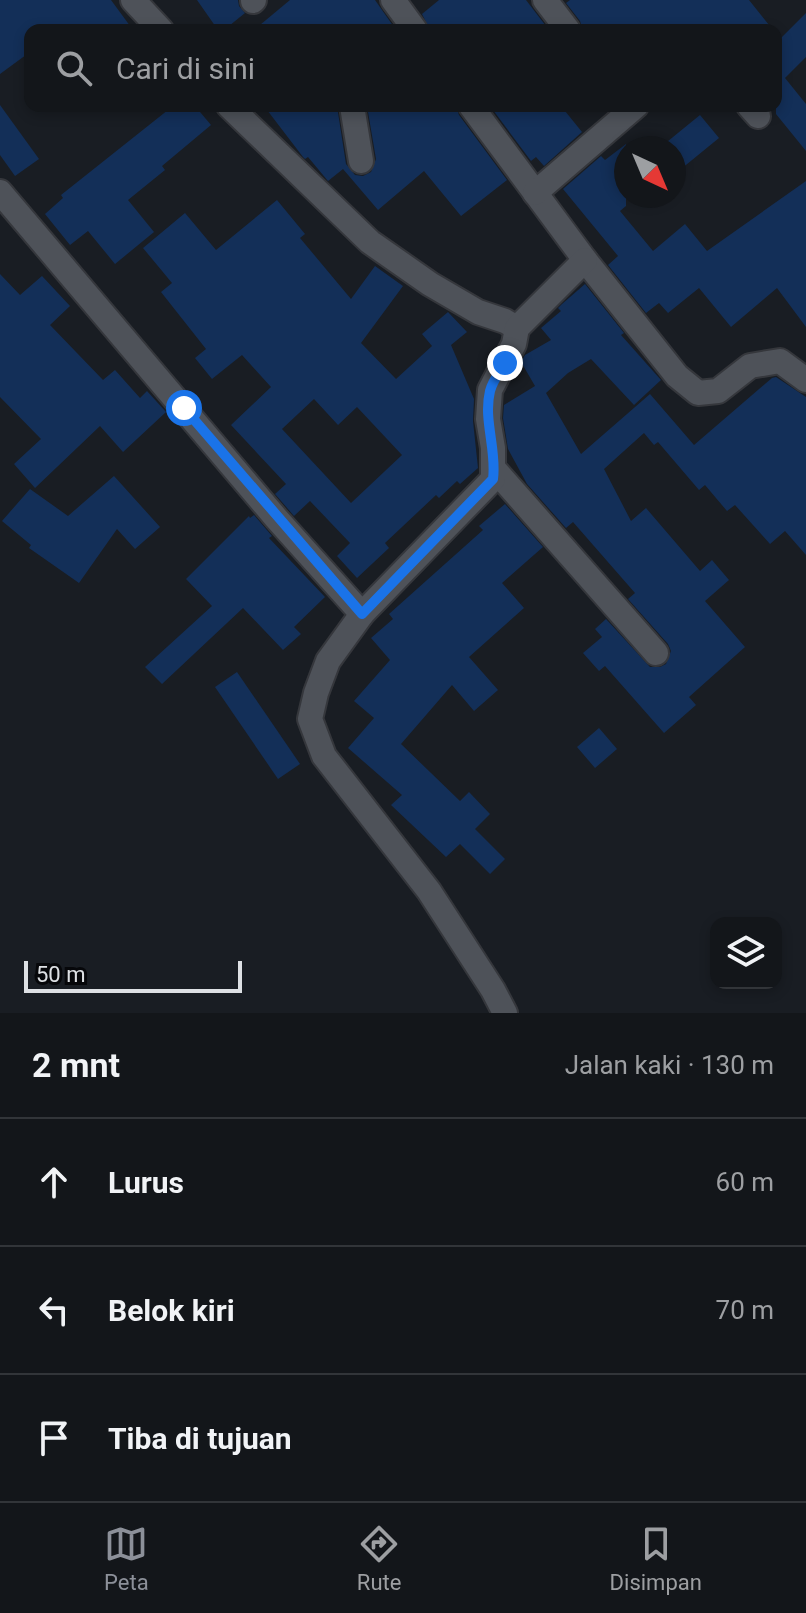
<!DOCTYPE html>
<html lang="id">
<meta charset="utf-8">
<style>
:root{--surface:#13161a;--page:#1c1f23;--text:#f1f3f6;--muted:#9d9fa2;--line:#323539;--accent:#8c9099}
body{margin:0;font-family:Roboto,sans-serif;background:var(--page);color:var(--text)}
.controls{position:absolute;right:24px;bottom:24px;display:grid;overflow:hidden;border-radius:16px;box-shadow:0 4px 12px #0003}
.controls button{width:72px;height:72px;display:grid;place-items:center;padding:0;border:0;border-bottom:2px solid var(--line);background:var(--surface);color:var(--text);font:40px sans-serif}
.compass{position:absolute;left:614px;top:136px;width:72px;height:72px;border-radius:50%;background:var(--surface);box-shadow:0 4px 12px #0003;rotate:136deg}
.scale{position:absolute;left:24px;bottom:20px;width:218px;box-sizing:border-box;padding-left:8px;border:4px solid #dde0e4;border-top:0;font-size:22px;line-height:28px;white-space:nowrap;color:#dde0e4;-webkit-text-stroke:6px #06070a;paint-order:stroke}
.stop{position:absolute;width:24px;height:24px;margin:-18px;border:6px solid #1a73e8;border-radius:50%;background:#fff}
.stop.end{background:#1a73e8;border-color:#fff;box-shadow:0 2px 8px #0008}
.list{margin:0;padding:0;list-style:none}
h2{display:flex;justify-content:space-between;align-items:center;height:104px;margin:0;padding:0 32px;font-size:34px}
h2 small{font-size:26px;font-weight:400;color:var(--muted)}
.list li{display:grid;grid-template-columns:52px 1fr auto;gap:24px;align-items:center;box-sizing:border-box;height:128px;padding:0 32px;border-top:2px solid var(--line)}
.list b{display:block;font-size:30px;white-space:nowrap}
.list em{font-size:26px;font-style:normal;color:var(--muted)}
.icon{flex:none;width:44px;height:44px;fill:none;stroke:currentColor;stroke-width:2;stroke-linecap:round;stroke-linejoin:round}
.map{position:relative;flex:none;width:806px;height:1013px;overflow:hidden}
.search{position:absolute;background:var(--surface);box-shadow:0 4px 12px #0003;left:24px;right:24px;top:24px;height:88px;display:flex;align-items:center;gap:20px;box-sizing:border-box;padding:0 28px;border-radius:16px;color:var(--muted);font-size:30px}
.sheet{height:488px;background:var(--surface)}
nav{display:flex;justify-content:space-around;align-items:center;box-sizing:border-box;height:112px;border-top:2px solid var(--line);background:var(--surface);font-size:22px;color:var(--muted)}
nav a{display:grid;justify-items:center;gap:4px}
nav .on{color:var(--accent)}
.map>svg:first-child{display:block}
.building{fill:#132f58;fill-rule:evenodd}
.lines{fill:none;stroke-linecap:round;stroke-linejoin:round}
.street-casing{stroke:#35373c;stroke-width:28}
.street{stroke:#4e5259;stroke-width:24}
.route{stroke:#1a73e8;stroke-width:10}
</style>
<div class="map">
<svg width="806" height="1013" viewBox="0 0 806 1013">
<rect width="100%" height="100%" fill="#191d23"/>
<!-- building -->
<g class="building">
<path d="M0,0H111L133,30H30V52L0,74Z"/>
<path d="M197,0H238L239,6L245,13L224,30H218Z"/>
<path d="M290,0H375L396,30H254Z"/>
<path d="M439,0H526L549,30H430L422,14Z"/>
<path d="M570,0H749L773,30H583L580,21L566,3Z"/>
<path d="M806,13V57L785,78L806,104V151L776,114V43Z"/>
<path d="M0,105L39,159L15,176L0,155Z"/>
<path d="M173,106H195L211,125L162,166L165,170L128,200L154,232L115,264L88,231L70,245L45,214L63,198L61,195Z"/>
<path d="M264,106H337L346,164L355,175L363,176L371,172L376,159L367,106H456L459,115L507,180L461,216L424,171L378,210L343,169L328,181L308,157L305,159L303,157Z"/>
<path d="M490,106H561L582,132L544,166L536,157L531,161Z"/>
<path d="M700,115L719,138L681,169L674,161V148L662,146Z"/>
<path d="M626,144V206L620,211L653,251L685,224L707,251L806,181V327L777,288L731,327L699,288L668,313L659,303L646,313L608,265L618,256L563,189L601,156L605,160Z"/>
<path d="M277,200L305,234L300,238L351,299L375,266L403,286L361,343L396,379L432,346L422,334L448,312L467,332L451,345L474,399L473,421L478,468L460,484L457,481L439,498L436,495L385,543L389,548L357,578L337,556L350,543L310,501L294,516L275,494L286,484L231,425L271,387L242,355L212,379L195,358L206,349L161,292L172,283L143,248L185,213L216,250ZM314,399L338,425L357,407L402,455L351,503L282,429Z"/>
<path d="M0,274L20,295L42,276L70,306L50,325L103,380L115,370L140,398L147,391L166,412L123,452L100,426L35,488L14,464L41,439L0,397Z"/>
<path d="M585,284L624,333L621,335L661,380L634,405L591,359L568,373L546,393L581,454L650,394L694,445L772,378L776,377L806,397V555L785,531L770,544L735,505L727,511L705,485L699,490L658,442L654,445L644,433L604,469L631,521L646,508L700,571L712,560L729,580L705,601L745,647L689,697L696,705L664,733L605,666L599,671L583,653L602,637L595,629L606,619L650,667H660L666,664L671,651L668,644L628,599L635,593L573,522L566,528L527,484L508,449L503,418L504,405L535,386L521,362L525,355L551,340L541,328L561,311L558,308L562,304Z"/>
<path d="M114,476L160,527L135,549L117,529L79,583L29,548L31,545L2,521L30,489L68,516Z"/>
<path d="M505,504L543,547L502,583L524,608L469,657L498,690L474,711L452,685L401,744L460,801L469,792L490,814L475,829L505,859L490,874L460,844L446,857L391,805L402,795L348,748L374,718L354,701L390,660L371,638L393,619L389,614L483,530L479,526Z"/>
<path d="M254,515L272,536L269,538L325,597L294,627L301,634L283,650L243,608L162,684L145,667L212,606L186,579L249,516L250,518Z"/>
<path d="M237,672L300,764L278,779L215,687Z"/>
<path d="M599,728L617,749L595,768L577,747Z"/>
</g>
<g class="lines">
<defs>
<g id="street">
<path d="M133,0L161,30"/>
<path d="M393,0L415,30"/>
<path d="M545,0L568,30"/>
<path d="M253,1L254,0"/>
<path d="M229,106L370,242L430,284L478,312L505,321L517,328"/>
<path d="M352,106L361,161"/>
<path d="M471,106L585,260L677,376L698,393L718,391L750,366L780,361L806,380"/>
<path d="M749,106L758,116"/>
<path d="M0,192L276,518L362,614"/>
<path d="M535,193L636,106"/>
<path d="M494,469L656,653"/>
<path d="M505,1013L493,990L429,891L324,756L310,719L316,693L328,661L362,614L493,479V448L488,419L490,390L514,344L517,328L585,260"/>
</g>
</defs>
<!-- street casing -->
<use href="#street" class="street-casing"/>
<!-- street -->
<use href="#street" class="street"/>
</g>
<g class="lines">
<!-- route -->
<path class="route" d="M184,408L362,614L493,479C497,450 483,420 490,391C492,382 500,371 505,363"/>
</g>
</svg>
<div class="controls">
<button><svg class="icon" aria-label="layers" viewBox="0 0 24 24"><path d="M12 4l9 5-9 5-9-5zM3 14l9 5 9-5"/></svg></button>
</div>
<svg class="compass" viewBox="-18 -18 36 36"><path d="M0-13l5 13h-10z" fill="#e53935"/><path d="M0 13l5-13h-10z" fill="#9d9fa2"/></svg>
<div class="scale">50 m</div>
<div class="stop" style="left:184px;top:408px"></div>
<div class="stop end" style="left:505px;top:363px"></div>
<div class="search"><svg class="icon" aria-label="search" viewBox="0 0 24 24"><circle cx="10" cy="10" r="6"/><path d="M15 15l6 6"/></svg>Cari di sini</div>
</div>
<section class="sheet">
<h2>2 mnt<small>Jalan kaki · 130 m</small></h2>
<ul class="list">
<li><svg class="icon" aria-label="ahead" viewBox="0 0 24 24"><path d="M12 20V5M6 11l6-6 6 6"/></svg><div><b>Lurus</b></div><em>60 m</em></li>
<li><svg class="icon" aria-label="left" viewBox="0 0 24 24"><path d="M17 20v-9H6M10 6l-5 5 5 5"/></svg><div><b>Belok kiri</b></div><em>70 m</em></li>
<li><svg class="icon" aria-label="arrive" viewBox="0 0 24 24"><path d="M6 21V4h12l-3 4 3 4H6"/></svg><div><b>Tiba di tujuan</b></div></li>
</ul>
</section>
<nav>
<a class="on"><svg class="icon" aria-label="map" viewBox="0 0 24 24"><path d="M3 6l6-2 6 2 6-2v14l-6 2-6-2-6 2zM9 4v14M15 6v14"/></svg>Peta</a>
<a><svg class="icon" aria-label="directions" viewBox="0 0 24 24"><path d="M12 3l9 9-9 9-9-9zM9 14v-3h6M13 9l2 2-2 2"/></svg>Rute</a>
<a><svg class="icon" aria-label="saved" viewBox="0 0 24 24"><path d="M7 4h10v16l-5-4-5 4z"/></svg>Disimpan</a>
</nav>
